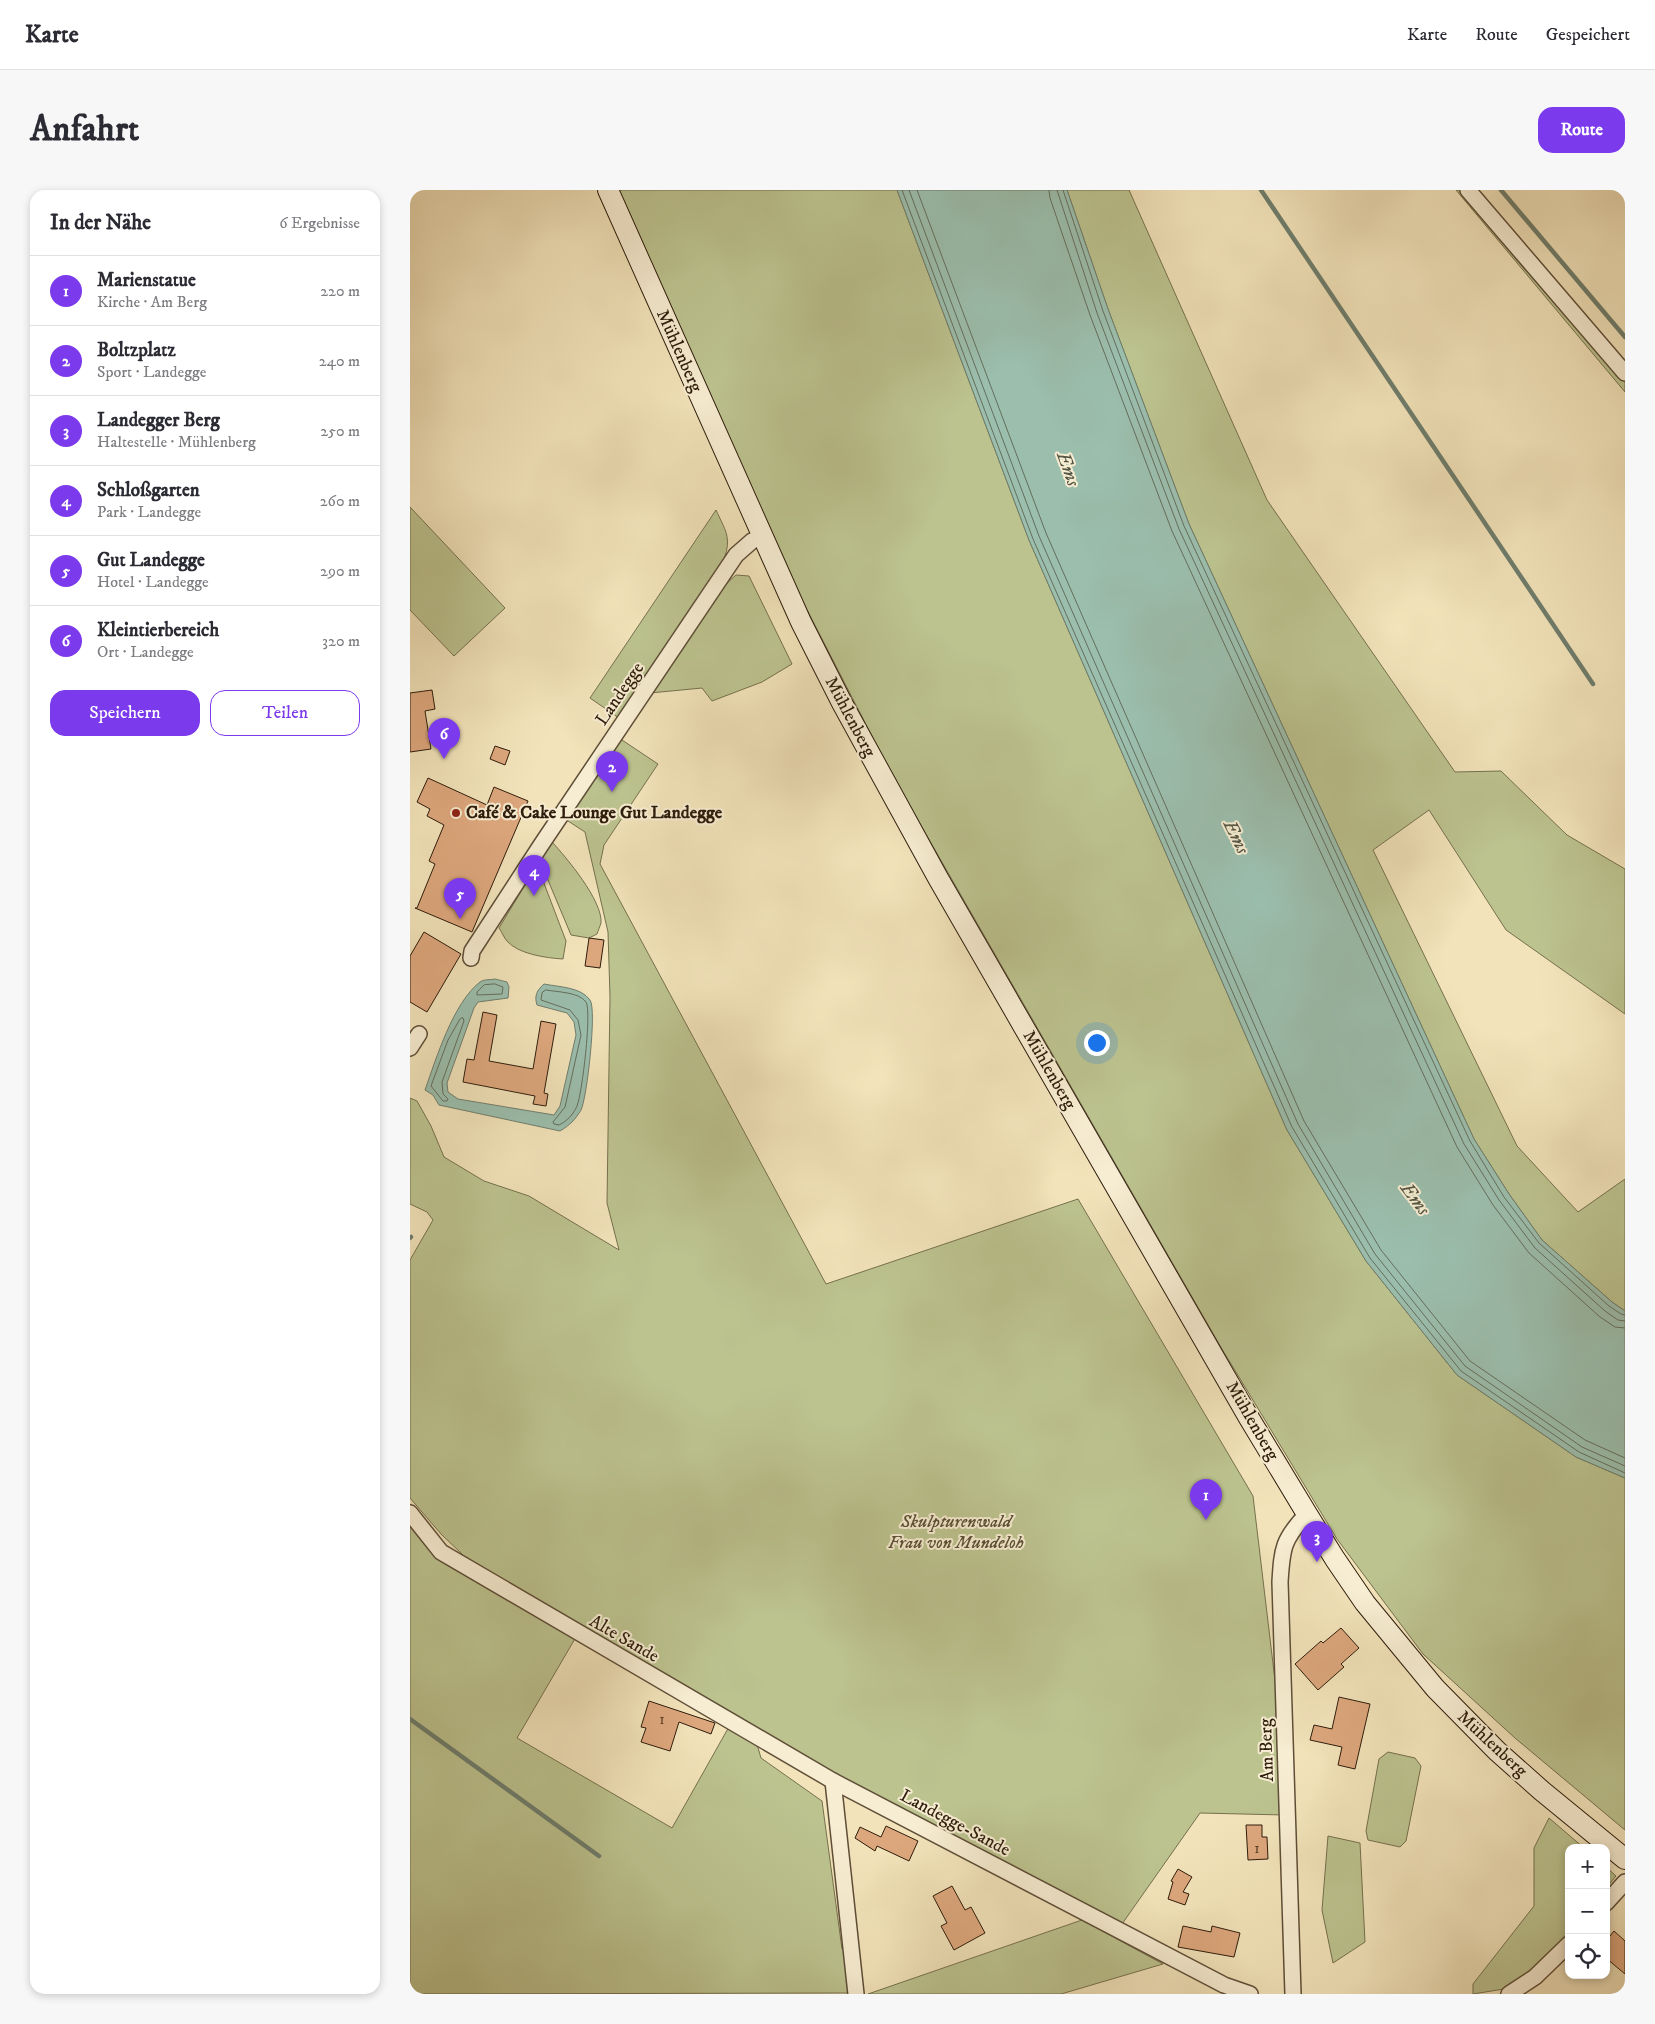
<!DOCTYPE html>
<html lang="de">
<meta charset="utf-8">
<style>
:root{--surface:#fff;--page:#f7f7f7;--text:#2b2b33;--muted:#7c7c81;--line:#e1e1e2;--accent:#7c3aed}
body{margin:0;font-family:"IM FELL DW Pica",serif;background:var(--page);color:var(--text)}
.controls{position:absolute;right:15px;bottom:15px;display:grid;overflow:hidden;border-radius:10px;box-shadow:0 2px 8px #0003}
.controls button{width:45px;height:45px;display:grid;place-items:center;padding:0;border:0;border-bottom:1px solid var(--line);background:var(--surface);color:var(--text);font:25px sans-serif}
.you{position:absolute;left:686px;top:852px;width:18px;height:18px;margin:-12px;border:4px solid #fff;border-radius:50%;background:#1a73e8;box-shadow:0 0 0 8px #1a73e833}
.badge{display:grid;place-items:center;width:32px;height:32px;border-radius:50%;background:var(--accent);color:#fff;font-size:16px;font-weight:700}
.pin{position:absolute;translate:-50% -41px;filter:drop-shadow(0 1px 2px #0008)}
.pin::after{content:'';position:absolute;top:26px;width:18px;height:15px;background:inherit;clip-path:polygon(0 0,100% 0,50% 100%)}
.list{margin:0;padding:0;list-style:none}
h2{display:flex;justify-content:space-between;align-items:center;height:65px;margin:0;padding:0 20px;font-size:21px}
h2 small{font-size:16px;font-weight:400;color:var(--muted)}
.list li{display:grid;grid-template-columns:32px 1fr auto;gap:15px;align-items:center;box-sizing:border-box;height:70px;padding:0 20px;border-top:1px solid var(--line)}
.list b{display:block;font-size:19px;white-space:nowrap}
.list p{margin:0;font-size:16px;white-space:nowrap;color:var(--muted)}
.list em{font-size:16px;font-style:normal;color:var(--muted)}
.actions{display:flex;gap:10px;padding:15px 20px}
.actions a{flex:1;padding:11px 0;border:1px solid var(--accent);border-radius:15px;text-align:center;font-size:18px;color:var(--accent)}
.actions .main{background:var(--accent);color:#fff}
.icon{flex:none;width:28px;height:28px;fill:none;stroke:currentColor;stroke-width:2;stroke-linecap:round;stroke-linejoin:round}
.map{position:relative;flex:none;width:1215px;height:1804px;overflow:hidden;border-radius:15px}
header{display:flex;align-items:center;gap:30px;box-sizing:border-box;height:70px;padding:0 25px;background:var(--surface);border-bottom:1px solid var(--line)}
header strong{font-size:24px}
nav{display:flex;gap:28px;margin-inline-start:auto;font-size:18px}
.intro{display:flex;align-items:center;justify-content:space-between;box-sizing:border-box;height:120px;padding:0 30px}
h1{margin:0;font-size:35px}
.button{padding:12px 22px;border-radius:15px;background:var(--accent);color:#fff;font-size:18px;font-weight:700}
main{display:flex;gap:30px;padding:0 30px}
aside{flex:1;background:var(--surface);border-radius:15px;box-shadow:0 2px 8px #0003}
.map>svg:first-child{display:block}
.green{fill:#bcc38f;stroke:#75704e}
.water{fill:#9bbead;stroke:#6f7e6d}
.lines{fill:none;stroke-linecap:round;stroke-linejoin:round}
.shore{stroke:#646e5c;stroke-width:1}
.stream{stroke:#6f7e6d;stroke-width:4.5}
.building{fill:#dda77d;stroke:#2e1d0c}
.street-casing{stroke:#5f4e38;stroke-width:18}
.secondary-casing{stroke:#2e1d0c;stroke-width:22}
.street{stroke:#f7edd2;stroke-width:15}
.secondary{stroke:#f7edd2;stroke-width:20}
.poi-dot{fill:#8f2418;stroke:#f7edd2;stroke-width:2}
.labels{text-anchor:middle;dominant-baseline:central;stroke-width:4;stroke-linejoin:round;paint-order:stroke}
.number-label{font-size:15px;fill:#5a4028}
.street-label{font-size:18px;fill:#2e1d0c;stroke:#f7edd2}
.poi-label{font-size:18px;font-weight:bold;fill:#2e1d0c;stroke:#f7edd2;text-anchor:start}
.park-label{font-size:18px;font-style:italic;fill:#594f33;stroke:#f7edd2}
.water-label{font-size:19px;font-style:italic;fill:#545544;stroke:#f7edd2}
</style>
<header>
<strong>Karte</strong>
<nav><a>Karte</a><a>Route</a><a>Gespeichert</a></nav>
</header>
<div class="intro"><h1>Anfahrt</h1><a class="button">Route</a></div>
<main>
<aside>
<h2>In der Nähe<small>6 Ergebnisse</small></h2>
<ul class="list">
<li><span class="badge">1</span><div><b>Marienstatue</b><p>Kirche · Am Berg</p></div><em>220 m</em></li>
<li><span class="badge">2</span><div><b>Boltzplatz</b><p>Sport · Landegge</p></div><em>240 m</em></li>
<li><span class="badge">3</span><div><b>Landegger Berg</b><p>Haltestelle · Mühlenberg</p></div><em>250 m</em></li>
<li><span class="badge">4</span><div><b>Schloßgarten</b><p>Park · Landegge</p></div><em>260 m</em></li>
<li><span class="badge">5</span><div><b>Gut Landegge</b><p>Hotel · Landegge</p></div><em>290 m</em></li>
<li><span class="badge">6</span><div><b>Kleintierbereich</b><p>Ort · Landegge</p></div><em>320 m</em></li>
</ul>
<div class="actions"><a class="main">Speichern</a><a>Teilen</a></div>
</aside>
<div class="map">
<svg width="1215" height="1804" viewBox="0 0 1215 1804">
<rect width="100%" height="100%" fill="#f2e3ba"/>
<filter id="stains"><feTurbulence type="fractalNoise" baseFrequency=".004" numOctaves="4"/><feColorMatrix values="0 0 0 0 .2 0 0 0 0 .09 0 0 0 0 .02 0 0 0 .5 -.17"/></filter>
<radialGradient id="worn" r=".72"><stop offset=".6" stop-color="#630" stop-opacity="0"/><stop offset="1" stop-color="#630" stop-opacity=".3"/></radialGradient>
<!-- green -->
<g class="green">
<path d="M208,0H487L619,350L877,940L956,1071L1047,1185L1166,1267L1215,1288V1640L1105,1548L1013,1464L927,1349L812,1159L483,587L376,379Z"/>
<path d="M657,0H719L857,310L1045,582L1091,581L1157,645L1215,679V824L1096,740L1019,620L963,660L1107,956L1168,1022L1215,989V1121L1202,1112L1132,1050L1099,1004L1064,949L779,334L698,119Z"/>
<path d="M1046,0H1054L1215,190V202Z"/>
<path d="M0,317L95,418L44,466L0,420Z"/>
<path d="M306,320C315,340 322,347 314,369L209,528L180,508Z"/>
<path d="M326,385L339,386L382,474L352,492L302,511L292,498L240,503L317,393Z"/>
<path d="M209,548L248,574L194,655L190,674L416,1094L668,1009L843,1306L869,1524L874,1625L790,1623L712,1734L466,1613L75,1386L31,1344L0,1308V1070L23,1030L17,1022L0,1014V908L7,911L21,936L34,967L74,991L119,1006L209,1060L197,1013L200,807L198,742L175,642L155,629Z"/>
<path d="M142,652C156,667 193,711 191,733C190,736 188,741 187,744L179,748L161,745L130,671Z"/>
<path d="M127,675L156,751L153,769C136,768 108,764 97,751C94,748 92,742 89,738Z"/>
<path d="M0,1332L35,1374L166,1447L107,1548L262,1638L320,1535L346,1551L351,1568L412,1611L432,1759L437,1761L440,1803L0,1804Z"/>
<path d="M978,1562L1005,1568L1011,1576L996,1651L990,1657L958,1650L956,1641L969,1569Z"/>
<path d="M1139,1628L1174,1658H1159V1741L1134,1770L1100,1798L1063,1804V1794L1124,1716V1658Z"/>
<path d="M918,1646L950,1653L955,1752L923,1773L912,1720Z"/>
<path d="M1196,1677L1206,1686L1196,1698Z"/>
<path d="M672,1730L753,1774L651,1804H458Z"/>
</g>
<!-- water -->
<g class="water">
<path d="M487,0H657L698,119L779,334L1064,949L1099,1004L1132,1050L1202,1112L1215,1121V1288L1166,1267L1047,1185L956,1071L877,940L619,350Z"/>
<path d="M85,789L97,792L99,797L98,808L68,812L64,818L37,893L38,902L48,909L144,925L150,916L166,845L164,832L157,823L127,815C124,806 127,800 134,794C149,797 171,797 180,810C187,819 177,908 171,920C165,930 160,935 150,941L29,915L23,905L15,900C26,869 43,813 70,792C74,789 80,790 85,789Z"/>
</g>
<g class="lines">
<!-- shore -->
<g class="shore">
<path d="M492,0L623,349L882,937L960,1068L1051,1181L1169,1262L1215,1283"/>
<path d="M499,0L629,346L888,934L965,1064L1055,1176L1172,1257L1215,1276"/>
<path d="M507,0L636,343L894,931L971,1060L1060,1171L1175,1250L1215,1268"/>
<path d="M639,0L640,8L680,125L762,341L1047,957L1083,1015L1119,1063L1190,1127L1205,1137L1215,1138"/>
<path d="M647,0L687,123L769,339L1054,954L1089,1010L1125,1058L1195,1121L1208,1130L1215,1131"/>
<path d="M653,0L693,121L774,336L1060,951L1094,1007L1129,1053L1199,1116L1211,1124L1215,1125"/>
<path d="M85,794L93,797L92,804L67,805V802L74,795Z"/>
<path d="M136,800C147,802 169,802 176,812C182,822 172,904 167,916C163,925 157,931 149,935L144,934L143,932L155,917L171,845L168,830L160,820L131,810L132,803Z"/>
<path d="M53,828L54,831L32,892L33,904L38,909L37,911H33L21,896L38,850L50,829Z"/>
</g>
<!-- stream -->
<g class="stream">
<path d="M851,0L1183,494"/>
<path d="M1091,0L1215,147"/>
<path d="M0,1048L1,1047"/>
<path d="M0,1529L189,1666"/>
</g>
</g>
<!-- building -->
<g class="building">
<path d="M22,500L25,519L15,521L21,559L0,562V503Z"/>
<path d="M85,556L100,561L95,575L80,569Z"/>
<path d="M18,588L77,615L84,597L118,611L62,742L5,718H7L25,674L19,671L34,635L17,626L20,619L7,612Z"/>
<path d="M14,742L51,764L17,822L0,812V766Z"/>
<path d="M179,748L194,750L190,778L175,776Z"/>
<path d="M73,822L87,825L79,871L123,879L131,831L146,834L134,903L138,904L136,916L123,914L125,906L53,892L57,869L64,870Z"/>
<path d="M931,1438L949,1458L931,1474L934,1477L908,1500L885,1474L911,1451L913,1453Z"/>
<path d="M929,1507L960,1514L945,1579L928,1575L932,1557L900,1550L904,1535L922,1539Z"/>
<path d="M239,1511L305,1533L301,1544L269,1532L260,1561L231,1552L236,1538L231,1537Z"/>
<path d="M836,1635H852V1647H857L858,1669L838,1670Z"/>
<path d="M476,1636L508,1651L499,1671L467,1656L465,1661L445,1648L450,1637L471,1647Z"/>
<path d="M768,1679L782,1687L773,1702L779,1704L775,1715L758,1709L763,1692L761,1691Z"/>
<path d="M542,1696L555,1720L561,1717L575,1743L544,1760L531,1736L537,1733L523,1706Z"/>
<path d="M773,1736L801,1742L802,1736L830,1743L824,1767L768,1757Z"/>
<path d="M1204,1741L1215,1751V1784L1196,1768V1751Z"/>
</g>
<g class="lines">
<defs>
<g id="street">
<path d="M1058,0L1215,183"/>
<path d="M61,768L62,761L131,655L326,365L342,351L352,346"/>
<path d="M0,858L9,844"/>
<path d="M0,1323L31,1362L423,1591L814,1795L840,1804"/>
<path d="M423,1591L446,1804"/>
<path d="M1196,1713L1215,1692"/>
<path d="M883,1804L870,1392C872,1358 873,1349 897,1324"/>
<path d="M1099,1804L1125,1787L1159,1754"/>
</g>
<path id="secondary" d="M198,0L391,432L432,513L528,688L839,1228L897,1324L925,1369L955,1413L1025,1498L1087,1561L1132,1601L1215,1669"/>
</defs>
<!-- street casing -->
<use href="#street" class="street-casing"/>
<!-- secondary casing -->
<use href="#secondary" class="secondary-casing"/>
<!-- street -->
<use href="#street" class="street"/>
<!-- secondary -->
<use href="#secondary" class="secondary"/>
</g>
<!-- markers -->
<circle class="poi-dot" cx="46" cy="623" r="5"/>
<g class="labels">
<!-- number labels -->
<g class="number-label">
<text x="252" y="1529">1</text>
<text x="847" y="1658">1</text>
</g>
<!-- street labels -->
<g class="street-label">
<text transform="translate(269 161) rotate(66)">Mühlenberg</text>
<text transform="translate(210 504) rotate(-56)">Landegge</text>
<text transform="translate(440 527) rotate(62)">Mühlenberg</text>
<text transform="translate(639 880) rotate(60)">Mühlenberg</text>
<text transform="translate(842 1231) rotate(60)">Mühlenberg</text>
<text transform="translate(214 1449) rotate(30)">Alte Sande</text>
<text transform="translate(1082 1554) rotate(43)">Mühlenberg</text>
<text transform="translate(857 1560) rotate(-92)">Am Berg</text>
<text transform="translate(545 1633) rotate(28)">Landegge-Sande</text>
</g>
<!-- poi labels -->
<g class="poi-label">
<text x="56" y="623">Café &amp; Cake Lounge Gut Landegge</text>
</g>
<!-- park labels -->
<g class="park-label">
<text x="546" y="1332">Skulpturenwald<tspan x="546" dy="21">Frau von Mundeloh</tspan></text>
</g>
<!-- water labels -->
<g class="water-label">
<text transform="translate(658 279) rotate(70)">Ems</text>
<text transform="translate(826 647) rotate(64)">Ems</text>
<text transform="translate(1005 1009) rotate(53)">Ems</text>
</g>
</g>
<rect width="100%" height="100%" filter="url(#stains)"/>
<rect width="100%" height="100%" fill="url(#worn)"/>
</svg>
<div class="controls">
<button>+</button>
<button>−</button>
<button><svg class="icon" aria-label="locate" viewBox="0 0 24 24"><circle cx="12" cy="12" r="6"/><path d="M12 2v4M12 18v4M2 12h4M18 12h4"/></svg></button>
</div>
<div class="you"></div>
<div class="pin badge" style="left:796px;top:1330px">1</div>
<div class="pin badge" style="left:202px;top:602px">2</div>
<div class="pin badge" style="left:907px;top:1372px">3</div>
<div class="pin badge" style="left:124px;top:706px">4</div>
<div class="pin badge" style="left:50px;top:729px">5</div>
<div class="pin badge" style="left:34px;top:569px">6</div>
</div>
</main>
